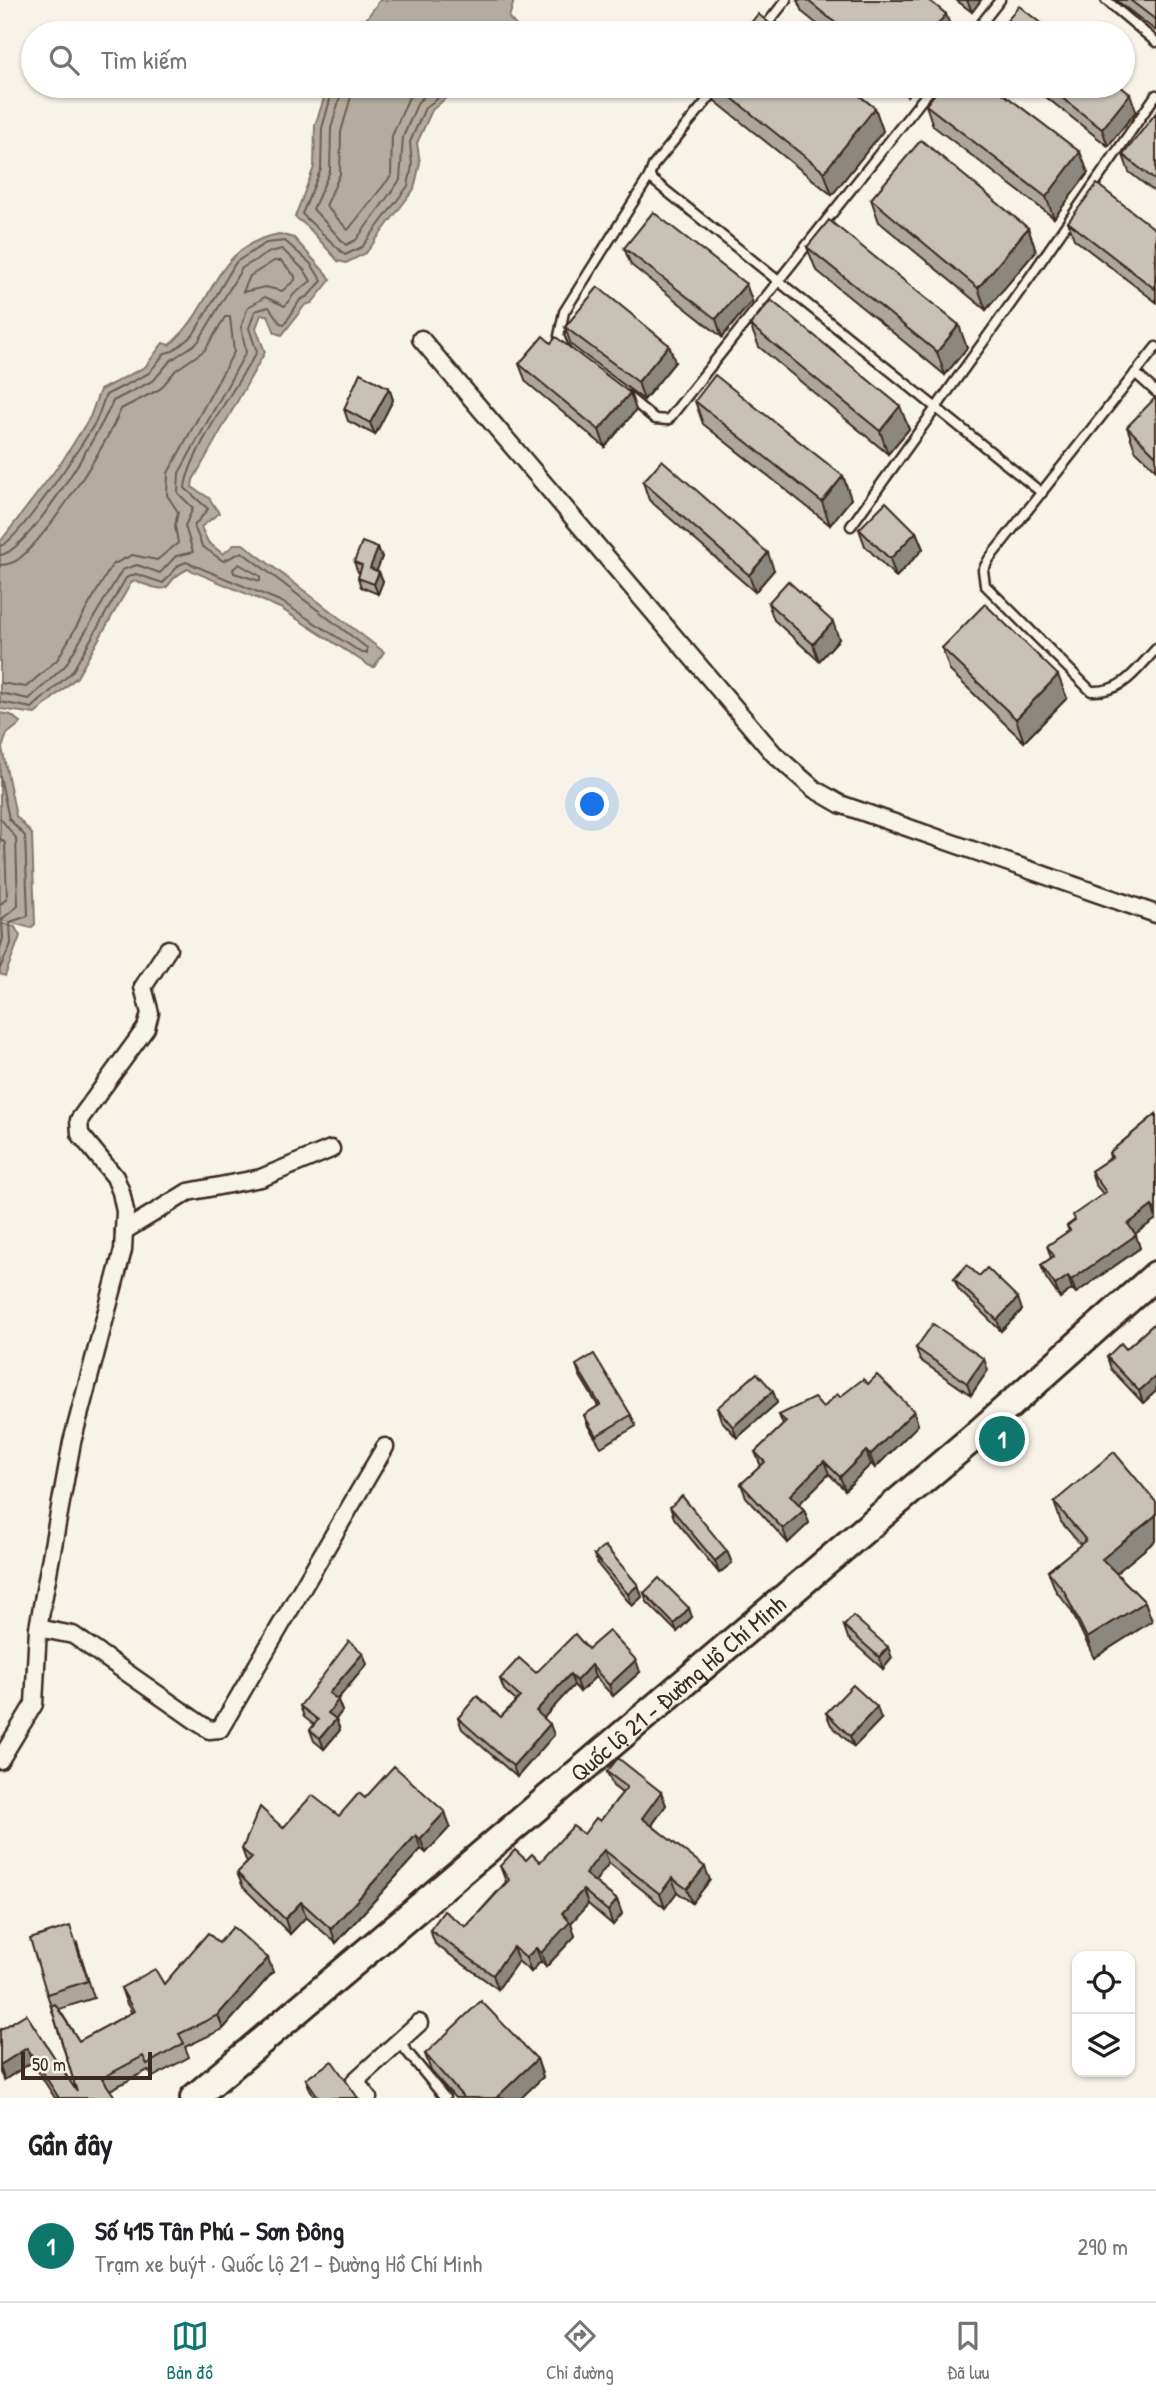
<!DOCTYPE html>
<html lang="vi">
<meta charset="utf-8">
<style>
:root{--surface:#fff;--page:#f2f2f2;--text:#202124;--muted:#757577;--line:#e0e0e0;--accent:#0f766e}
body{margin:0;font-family:"Patrick Hand",sans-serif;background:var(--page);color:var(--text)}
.controls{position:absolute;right:21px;bottom:21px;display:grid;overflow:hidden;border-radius:14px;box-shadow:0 2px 5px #0004}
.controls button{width:63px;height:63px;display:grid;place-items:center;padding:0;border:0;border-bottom:2px solid var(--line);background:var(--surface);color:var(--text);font:35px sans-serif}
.scale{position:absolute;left:21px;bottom:18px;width:131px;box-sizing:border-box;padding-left:7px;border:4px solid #3b2a1e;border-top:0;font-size:19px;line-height:24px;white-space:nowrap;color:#3b2a1e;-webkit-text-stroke:5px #f7f3e8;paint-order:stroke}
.you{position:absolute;left:593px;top:805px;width:24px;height:24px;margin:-18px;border:5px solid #fff;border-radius:50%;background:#1a73e8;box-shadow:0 0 0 10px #1a73e833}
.badge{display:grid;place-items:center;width:46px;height:46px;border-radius:50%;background:var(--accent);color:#fff;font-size:23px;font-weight:700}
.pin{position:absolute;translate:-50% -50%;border:4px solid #fff;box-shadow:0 2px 7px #0006}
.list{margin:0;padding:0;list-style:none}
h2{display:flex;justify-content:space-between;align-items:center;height:91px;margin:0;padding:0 28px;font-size:30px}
h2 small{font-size:23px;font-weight:400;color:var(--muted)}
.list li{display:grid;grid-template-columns:46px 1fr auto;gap:21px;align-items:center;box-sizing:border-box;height:112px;padding:0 28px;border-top:2px solid var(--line)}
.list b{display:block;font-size:26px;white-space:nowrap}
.list p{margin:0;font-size:23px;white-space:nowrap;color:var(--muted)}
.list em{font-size:23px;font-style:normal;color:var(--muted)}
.icon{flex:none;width:38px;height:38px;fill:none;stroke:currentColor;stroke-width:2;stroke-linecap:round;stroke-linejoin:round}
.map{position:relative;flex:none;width:1156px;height:2098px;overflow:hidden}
.search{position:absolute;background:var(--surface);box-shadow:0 2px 5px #0004;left:21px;right:21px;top:21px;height:77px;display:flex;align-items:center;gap:18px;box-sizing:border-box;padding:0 24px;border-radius:38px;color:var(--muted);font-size:26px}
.sheet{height:203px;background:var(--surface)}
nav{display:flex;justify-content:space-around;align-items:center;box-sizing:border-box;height:98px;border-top:2px solid var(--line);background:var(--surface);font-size:19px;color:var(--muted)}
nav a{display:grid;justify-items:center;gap:4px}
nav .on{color:var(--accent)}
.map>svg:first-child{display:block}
.water{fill:#b4aca0;stroke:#84786c;stroke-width:2}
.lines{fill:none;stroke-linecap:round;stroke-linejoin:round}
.shore{stroke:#6b5e52;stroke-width:2}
.service-casing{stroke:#3b2a1e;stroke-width:13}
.minor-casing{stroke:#3b2a1e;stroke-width:21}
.trunk-casing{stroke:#3b2a1e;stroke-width:32}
.service{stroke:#f7f3e8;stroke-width:8}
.minor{stroke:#f7f3e8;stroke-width:16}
.trunk{stroke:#f7f3e8;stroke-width:26}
.wall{fill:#aca69d;stroke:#3b2a1e;stroke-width:2}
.shaded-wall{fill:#8c877f;stroke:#3b2a1e;stroke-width:2}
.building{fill:#c8c1b6;stroke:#3b2a1e;stroke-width:2}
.labels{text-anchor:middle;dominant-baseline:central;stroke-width:5;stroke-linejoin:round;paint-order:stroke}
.street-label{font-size:24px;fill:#3b2a1e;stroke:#f7f3e8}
</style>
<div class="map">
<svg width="1156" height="2098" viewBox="0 0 1156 2098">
<rect width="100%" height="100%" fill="#f7f3e8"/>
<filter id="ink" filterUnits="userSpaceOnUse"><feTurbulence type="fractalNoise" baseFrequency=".0143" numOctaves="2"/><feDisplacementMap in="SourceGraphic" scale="14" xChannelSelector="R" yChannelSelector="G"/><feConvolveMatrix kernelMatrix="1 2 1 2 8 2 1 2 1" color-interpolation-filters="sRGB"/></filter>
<g filter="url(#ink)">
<!-- water -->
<g class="water">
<path d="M380,0H514L509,18L519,29L517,33H356Z"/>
<path d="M328,86H470L447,97L432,110L417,143L420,163L414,189L366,253L346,263L338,261L308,227L295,217L314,167L315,126Z"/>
<path d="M279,234L294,238L331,279L312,303L305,305L282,335L275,333L268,315H261L256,328L265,352L193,480L192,487L209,498L219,513L201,527L208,542L223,554L235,544H243L384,652L374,667L370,666L280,608L188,569C157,583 181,598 135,581L131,583L77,677L35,714L0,709V542L63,460L90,417L100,390L145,367L163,343L169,345C216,308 210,247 279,234Z"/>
<path d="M0,713L11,715L21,723L7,734L2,748L16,816L32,834L35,924L31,928L0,920Z"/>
<path d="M0,923L15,927L20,936L5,976L0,974Z"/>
</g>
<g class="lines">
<!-- shore -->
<g class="shore">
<path d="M334,86L322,128L321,169L302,214L345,255L362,247L408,186L412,166L410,142L425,108L454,86"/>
<path d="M343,86L331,129L330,171L313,209L346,245L356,240L400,180L403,137L418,102L436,86"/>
<path d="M354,86L341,132L340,174L326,206L348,230L391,176L392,136L409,97L420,86"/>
<path d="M274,261H281L295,276V280L282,291L265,287L243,292L250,276Z"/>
<path d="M0,546C16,544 86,440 96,421C100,413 102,403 106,395L149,373L165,353L173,351L193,335L236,262L266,243L285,241L311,264L322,281L308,296L300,300L285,324L280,323L269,307L255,311L249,328L257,352C239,381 187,458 185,488L208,509L194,526L202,546L223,561L242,552L367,648V653H362L282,602L186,562L179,565L163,583L136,574L126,578L72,672L32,708L0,702"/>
<path d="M0,555C28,553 101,430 113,401L154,380L170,361L198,342L242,268L270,252L282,249L305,271L311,281L294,294L285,306L265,297L248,307L241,327L246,352L179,473L178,493L193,508L185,526L193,552L176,556L160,573L137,565L122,570L65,666L29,699L0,693"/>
<path d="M239,564L260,576V581L234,573L233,569Z"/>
<path d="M0,565C8,565 14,563 20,558C52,530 104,449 121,409L160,389L176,370L205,350L225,317H230L234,352L168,473L167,495L178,512L175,526L178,543L157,560L132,555L112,565L57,660L26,687L0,683"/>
<path d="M0,776L9,819L25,836L28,916L10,922L11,944L0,968"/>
<path d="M0,818L16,838L18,906L2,919L3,938L0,949"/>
<path d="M0,838L5,843L7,898L0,905"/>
</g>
<defs>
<g id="service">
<path d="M1106,0L1156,42"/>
<path d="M760,33L786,0"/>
<path d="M974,33L1000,0"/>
<path d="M649,177L1042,493"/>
<path d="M1156,347L989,559L983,570L985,585L1091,691C1123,693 1136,670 1156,649"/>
<path d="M564,348L559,336L564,312L649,177L653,166L719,86"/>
<path d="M1135,373L1156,392"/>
<path d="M627,396L655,419L668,420L933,86"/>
<path d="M851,526L1030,277L1156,95"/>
<path d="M399,2042L445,2098"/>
</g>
<g id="minor">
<path d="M421,339L774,754L814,789L840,804L1156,914"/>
<path d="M124,1231L188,1192L261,1178L331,1149"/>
<path d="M38,1628L73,1635L209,1730L220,1729L385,1447"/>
<path d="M0,1760L34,1704L38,1628L72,1442L123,1250L125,1211L121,1192L115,1177L80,1134L79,1120L146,1028L150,1013L143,987L168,949"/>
<path d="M368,2098L355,2081L419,2023"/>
</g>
<g id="trunk">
<path id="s1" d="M194,2098L974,1437L1156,1275"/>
</g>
</defs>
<!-- service casing -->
<use href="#service" class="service-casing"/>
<!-- minor casing -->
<use href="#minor" class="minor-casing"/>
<!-- trunk casing -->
<use href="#trunk" class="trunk-casing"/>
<!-- service -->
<use href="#service" class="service"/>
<!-- minor -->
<use href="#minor" class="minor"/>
<!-- trunk -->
<use href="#trunk" class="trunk"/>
</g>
<!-- wall -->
<g class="wall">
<path d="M797,0H929L953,33H828L802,12Z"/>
<path d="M956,0H981L972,12Z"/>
<path d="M1116,0H1156V31Z"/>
<path d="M710,86H847L875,108L883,131L832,195L715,101Z"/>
<path d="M894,86H915L907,96Z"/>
<path d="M1032,86H1120L1136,111L1108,146Z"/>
<path d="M926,105L1080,152L1088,173L1054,218L933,126Z"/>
<path d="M1156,113V193L1129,172L1123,155Z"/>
<path d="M871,199L1028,228L1036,251L986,310L879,222Z"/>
<path d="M1068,222L1156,230V302L1074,239Z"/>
<path d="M807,247L967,348L945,375L816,270Z"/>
<path d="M624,248L746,284L752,301L722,337L631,265Z"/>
<path d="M750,325L909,429L888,454L759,347Z"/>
<path d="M565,327L675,362L644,400L571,345Z"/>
<path d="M551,343L630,393L636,410L605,447L526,382L519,364Z"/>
<path d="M389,388L393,400L375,435L348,421L344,409Z"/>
<path d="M1156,398V470L1135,450L1127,427Z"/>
<path d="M695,401L843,476L851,499L830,525L703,424Z"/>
<path d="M643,482L774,570L755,592L649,500Z"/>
<path d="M859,529L916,532L923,549L896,577L865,546Z"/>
<path d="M378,548L382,557L376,571L379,572L383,581L378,594L361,587L358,578L360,572H358L354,562Z"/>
<path d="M768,603L839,639L819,661L774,620Z"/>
<path d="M942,648L1067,698L1024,742L950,671Z"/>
<path d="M1156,1114V1219L1135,1234L1140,1248L1076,1293L1072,1289L1060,1298L1046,1278L1041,1265L1051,1258L1047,1246L1069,1231L1067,1226L1075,1220L1103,1194L1095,1184L1091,1171L1110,1158L1109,1153Z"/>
<path d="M979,1276L1022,1310L1001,1331L959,1290L954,1279Z"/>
<path d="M1156,1322V1391L1143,1403L1111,1369L1107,1357L1126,1349Z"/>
<path d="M916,1348L988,1370L971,1395L920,1360Z"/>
<path d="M576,1365L631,1415L636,1426L601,1447L588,1426L584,1415L598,1406L580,1376Z"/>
<path d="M868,1384L914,1411L918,1425L875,1468L871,1464L845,1490L829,1474L799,1504L804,1510L809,1523L788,1543L746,1497L741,1484L761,1466L755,1452L783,1425L779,1415L823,1408L840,1397Z"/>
<path d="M773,1391L777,1403L737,1438L721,1420L717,1408Z"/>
<path d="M1054,1502H1156V1540L1116,1573L1145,1602L1152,1621L1094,1658L1071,1610L1056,1591L1048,1571L1081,1545L1061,1522Z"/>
<path d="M670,1507L732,1563L719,1573L674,1518Z"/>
<path d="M594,1555L638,1585L642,1597L632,1606L599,1566Z"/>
<path d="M644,1593L692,1617L677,1632L647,1602Z"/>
<path d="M844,1626L892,1658L883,1669L848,1638Z"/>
<path d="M588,1649L640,1672L613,1696L595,1677L580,1692L574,1685L543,1718L554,1735L517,1777L462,1729L458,1718L501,1717L516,1701L504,1690L500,1679L536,1673Z"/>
<path d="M367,1664L337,1700L342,1711L336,1719L340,1730L324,1749L314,1741L310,1730L314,1725L304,1717L300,1706Z"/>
<path d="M826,1713L881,1719L854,1747L831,1725Z"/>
<path d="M607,1772L661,1792L666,1805L652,1825L710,1880L692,1903L677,1892L665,1908L609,1863L595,1882L617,1900L622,1914L613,1925L588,1904L571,1923L575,1936L546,1967L541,1961L531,1972L518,1961L498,1989L435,1944L430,1930L466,1927L506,1882L500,1866L526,1860L540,1862L584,1834L600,1821L622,1793L613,1786Z"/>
<path d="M365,1798L445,1812L450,1827L426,1853L421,1849L336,1943L306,1917L290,1934L243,1887L237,1873L247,1863L242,1849L339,1816Z"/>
<path d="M77,1943L94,1998L59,2009L79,2041L132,2013L126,2002L121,1988L164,1984L219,1943L273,1972L223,2029L185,2047L189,2057L153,2077L148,2070L110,2090L115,2098H55L32,2062L4,2080L0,2073V2030L26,2014L77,2092L47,1994Z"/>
<path d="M425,2054L537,2059L543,2077L521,2098H455L431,2071Z"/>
<path d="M306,2079L358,2098H315L310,2090Z"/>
</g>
<!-- shaded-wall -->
<g class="shaded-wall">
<path d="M967,0H981L972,12Z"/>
<path d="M946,14L953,33H931Z"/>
<path d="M903,86H915L907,96Z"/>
<path d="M1130,94L1136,111L1108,146L1102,129Z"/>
<path d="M875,108L883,131L832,195L824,172Z"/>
<path d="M1080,152L1088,173L1054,218L1046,197Z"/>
<path d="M1028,228L1036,251L986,310L978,288Z"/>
<path d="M746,284L752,301L722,337L716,319Z"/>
<path d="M959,325L967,348L945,375L937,352Z"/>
<path d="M669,345L675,362L644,400L638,382Z"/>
<path d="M389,388L393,400L375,435L370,423Z"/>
<path d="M630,393L636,410L605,447L599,430Z"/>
<path d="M900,406L909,429L888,454L880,431Z"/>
<path d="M843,476L851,499L830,525L822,502Z"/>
<path d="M916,532L923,549L896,577L890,559Z"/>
<path d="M378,548L382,557L374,578L370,568Z"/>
<path d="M768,553L774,570L755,592L749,575Z"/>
<path d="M379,572L383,581L378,594L374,584Z"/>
<path d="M833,622L839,639L819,661L813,644Z"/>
<path d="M1058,675L1067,698L1024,742L1016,719Z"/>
<path d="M1152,1206L1156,1219L1132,1236L1128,1224Z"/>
<path d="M1136,1235L1140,1248L1076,1293L1071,1280Z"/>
<path d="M1068,1276L1072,1289L1060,1298L1055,1285Z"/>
<path d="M1018,1298L1022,1310L1001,1331L997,1320Z"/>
<path d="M984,1359L988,1370L971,1395L967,1383Z"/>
<path d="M1156,1376V1391L1143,1403L1139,1391Z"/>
<path d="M773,1391L777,1403L737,1438L733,1427Z"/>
<path d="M914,1411L918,1425L875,1468L870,1455Z"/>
<path d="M866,1451L871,1464L845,1490L840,1477Z"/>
<path d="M824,1461L829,1474L795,1508L790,1495Z"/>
<path d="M804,1510L809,1523L788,1543L783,1529Z"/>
<path d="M1156,1515V1540L1109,1579L1102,1559Z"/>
<path d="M727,1551L732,1563L719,1573L715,1561Z"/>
<path d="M638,1585L642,1597L632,1606L628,1594Z"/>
<path d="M1145,1602L1152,1621L1094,1658L1087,1638Z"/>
<path d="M689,1608L692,1617L677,1632L674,1624Z"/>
<path d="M888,1647L892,1658L883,1669L879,1657Z"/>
<path d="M363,1653L367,1664L333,1704L329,1693Z"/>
<path d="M636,1660L640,1672L613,1696L609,1685Z"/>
<path d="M591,1665L595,1677L580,1692L576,1681Z"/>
<path d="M570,1674L574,1685L540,1722L536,1711Z"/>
<path d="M338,1700L342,1711L332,1724L328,1713Z"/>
<path d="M877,1707L881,1719L854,1747L850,1736Z"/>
<path d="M336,1719L340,1730L324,1749L320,1738Z"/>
<path d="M550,1724L554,1735L517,1777L513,1766Z"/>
<path d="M661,1792L666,1805L647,1832L642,1818Z"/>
<path d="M445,1812L450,1827L426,1853L420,1839Z"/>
<path d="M416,1835L421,1849L336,1943L331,1929Z"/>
<path d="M604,1850L609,1863L590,1888L585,1874Z"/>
<path d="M705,1867L710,1880L692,1903L687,1889Z"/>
<path d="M672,1878L677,1892L665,1908L660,1894Z"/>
<path d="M583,1890L588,1904L571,1923L575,1936L546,1967L541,1953L562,1913Z"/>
<path d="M617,1900L622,1914L613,1925L608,1911Z"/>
<path d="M301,1902L306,1917L290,1934L285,1919Z"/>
<path d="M513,1947L518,1961L498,1989L493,1975Z"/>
<path d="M536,1948L541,1961L531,1972L526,1958Z"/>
<path d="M268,1958L273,1972L223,2029L218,2015Z"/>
<path d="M27,2048L32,2062L4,2080L0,2065Z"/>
<path d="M537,2059L543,2077L521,2098H496Z"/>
</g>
<!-- building -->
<g class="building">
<path d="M807,0H929L946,14L931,33H848Z"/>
<path d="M1130,0H1156V20Z"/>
<path d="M1019,6L1053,33H997Z"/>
<path d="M758,14L782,33H743Z"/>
<path d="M717,86H847L875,108L824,172Z"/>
<path d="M941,86H993L1080,152L1046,197L926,105Z"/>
<path d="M1047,86H1120L1130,94L1102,129Z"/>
<path d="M1156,113V181L1123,155Z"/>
<path d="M921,140L1028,228L978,288L871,199Z"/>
<path d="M1097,184L1156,230L1155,289L1068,222Z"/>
<path d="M653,212L746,284L716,319L624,248Z"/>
<path d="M829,220L959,325L937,352L807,247Z"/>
<path d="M598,287L669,345L638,382L565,327Z"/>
<path d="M771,300L900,406L880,431L750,325Z"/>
<path d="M543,336L551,343L556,337L630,393L599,430L519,364Z"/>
<path d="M360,373L389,388L370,423L344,409Z"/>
<path d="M715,375L843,476L822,502L695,401Z"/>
<path d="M1155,398H1156V456L1127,427Z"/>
<path d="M662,460L768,553L749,575L643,482Z"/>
<path d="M886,502L916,532L890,559L859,529Z"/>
<path d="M362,542L378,548L370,568L379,572L374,584L358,578L362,565L354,562Z"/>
<path d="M788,581L833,622L813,644L768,603Z"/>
<path d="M985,604L1058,675L1016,719L942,648Z"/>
<path d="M1156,1114V1211L1152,1206L1128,1224L1136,1235L1071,1280L1068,1276L1055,1285L1041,1265L1054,1256L1047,1246L1070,1230L1067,1226L1075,1220L1073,1215L1106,1192L1091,1171L1112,1157L1109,1153Z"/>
<path d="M967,1265L979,1276L987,1268L1018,1298L997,1320L954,1279Z"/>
<path d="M1156,1322V1376L1139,1391L1107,1357L1121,1343L1126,1349Z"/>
<path d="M933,1324L984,1359L967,1383L916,1348Z"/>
<path d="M594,1354L631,1415L596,1436L584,1415L600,1405L576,1365Z"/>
<path d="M757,1373L773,1391L733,1427L717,1408Z"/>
<path d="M877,1375L914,1411L870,1455L866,1451L840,1477L824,1461L790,1495L804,1510L783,1529L741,1484L765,1462L755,1452L786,1422L779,1415L814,1398L823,1408L837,1394L840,1397L863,1379L868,1384Z"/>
<path d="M1114,1452L1156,1502V1515L1102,1559L1145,1602L1087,1638L1064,1591L1048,1571L1086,1540L1054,1502Z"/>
<path d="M682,1496L727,1551L715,1561L670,1507Z"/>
<path d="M605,1546L638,1585L628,1594L594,1555Z"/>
<path d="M659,1578L689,1608L674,1624L644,1593Z"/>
<path d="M853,1616L888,1647L879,1657L844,1626Z"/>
<path d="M609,1631L636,1660L609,1685L591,1665L576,1681L570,1674L536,1711L550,1724L513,1766L458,1718L477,1696L501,1717L520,1697L500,1679L519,1658L536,1673L575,1634L588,1649Z"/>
<path d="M349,1641L363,1653L329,1693L338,1700L328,1713L336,1719L320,1738L310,1730L318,1720L300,1706Z"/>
<path d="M853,1685L877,1707L850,1736L826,1713Z"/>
<path d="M618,1758L661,1792L642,1818L705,1867L687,1889L672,1878L660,1894L604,1850L585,1874L617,1900L608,1911L583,1890L562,1913L570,1922L541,1953L536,1948L526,1958L513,1947L493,1975L430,1930L444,1911L466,1927L509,1880L500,1866L515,1850L526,1860L532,1854L540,1862L573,1826L584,1834L596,1818L600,1821L627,1787L607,1772Z"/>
<path d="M394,1766L445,1812L420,1839L416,1835L331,1929L301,1902L285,1919L237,1873L252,1858L242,1849L260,1807L283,1828L312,1795L339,1816L359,1793L365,1798Z"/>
<path d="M70,1926L88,1981L47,1994L30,1939Z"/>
<path d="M233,1927L268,1958L218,2015L179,2034L184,2043L147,2064L143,2056L102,2078L115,2097L113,2098H59L27,2048L0,2065V2030L26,2014L77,2092L51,2006L55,2004L79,2041L134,2011L121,1988L155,1969L164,1984L208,1933L219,1943Z"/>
<path d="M481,2001L537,2059L496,2098H464L425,2054Z"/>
<path d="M332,2061L358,2098H319L306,2079Z"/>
</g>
</g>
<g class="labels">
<!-- street labels -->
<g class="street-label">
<text stroke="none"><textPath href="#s1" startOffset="634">Quốc lộ 21 - Đường Hồ Chí Minh</textPath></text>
</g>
</g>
</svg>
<div class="controls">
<button><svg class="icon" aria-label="locate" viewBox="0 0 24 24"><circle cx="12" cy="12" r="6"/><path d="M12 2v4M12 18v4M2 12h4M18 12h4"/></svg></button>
<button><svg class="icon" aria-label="layers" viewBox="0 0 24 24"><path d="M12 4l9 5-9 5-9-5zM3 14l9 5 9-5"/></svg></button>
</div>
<div class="scale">50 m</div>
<div class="you"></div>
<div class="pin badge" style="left:1002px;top:1439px">1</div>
<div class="search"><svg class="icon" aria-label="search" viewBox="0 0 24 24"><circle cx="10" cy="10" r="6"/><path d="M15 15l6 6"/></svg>Tìm kiếm</div>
</div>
<section class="sheet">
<h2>Gần đây<small></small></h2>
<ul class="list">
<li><span class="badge">1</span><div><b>Số 415 Tân Phú - Sơn Đông</b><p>Trạm xe buýt · Quốc lộ 21 - Đường Hồ Chí Minh</p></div><em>290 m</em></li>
</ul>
</section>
<nav>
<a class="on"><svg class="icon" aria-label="map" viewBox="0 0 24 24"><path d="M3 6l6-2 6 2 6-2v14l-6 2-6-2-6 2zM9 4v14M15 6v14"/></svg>Bản đồ</a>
<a><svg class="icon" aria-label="directions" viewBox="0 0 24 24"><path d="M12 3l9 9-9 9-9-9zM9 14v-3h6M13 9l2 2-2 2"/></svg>Chỉ đường</a>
<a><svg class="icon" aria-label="saved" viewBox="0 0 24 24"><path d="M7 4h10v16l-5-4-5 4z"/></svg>Đã lưu</a>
</nav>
